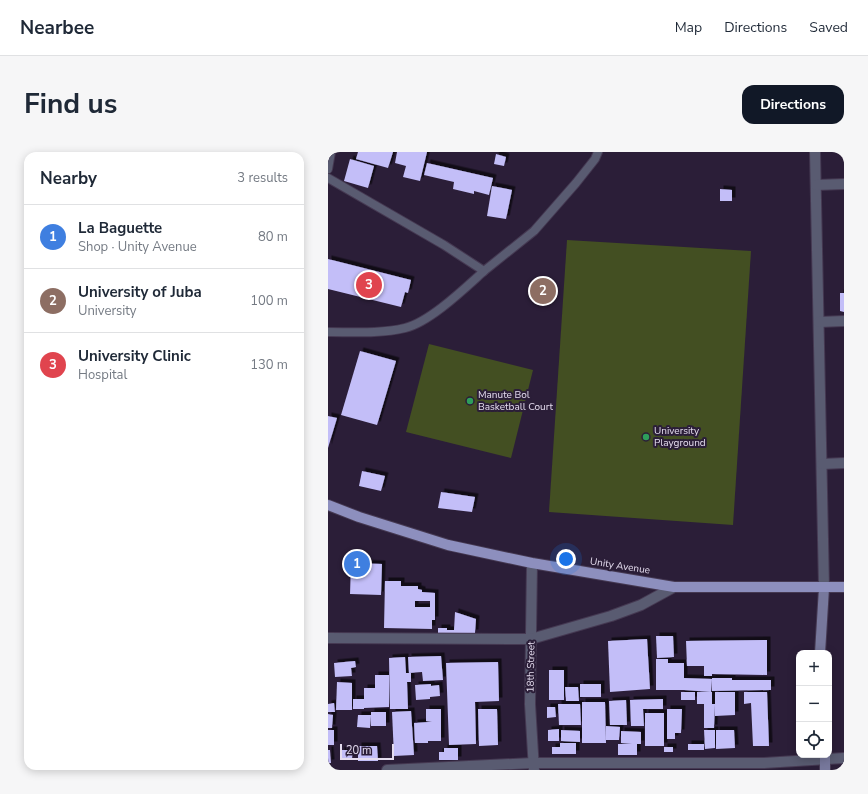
<!DOCTYPE html>
<meta charset="utf-8">
<style>
:root{--surface:#fff;--page:#f6f6f7;--text:#1f2937;--muted:#747a83;--line:#e0e1e3;--accent:#111827}
body{margin:0;font-family:"Nunito Sans",sans-serif;background:var(--page);color:var(--text)}
.controls{position:absolute;right:12px;bottom:12px;display:grid;overflow:hidden;border-radius:8px;box-shadow:0 2px 10px #0003}
.controls button{width:36px;height:36px;display:grid;place-items:center;padding:0;border:0;border-bottom:1px solid var(--line);background:var(--surface);color:var(--text);font:20px sans-serif}
.scale{position:absolute;left:12px;bottom:10px;width:54px;box-sizing:border-box;padding-left:4px;border:2px solid #e5ddef;border-top:0;font-size:11px;line-height:14px;white-space:nowrap;color:#e5ddef;-webkit-text-stroke:3px #2b1e38;paint-order:stroke}
.you{position:absolute;left:238px;top:407px;width:14px;height:14px;margin:-10px;border:3px solid #fff;border-radius:50%;background:#1a73e8;box-shadow:0 0 0 6px #1a73e833}
.badge{display:grid;place-items:center;width:26px;height:26px;border-radius:50%;background:var(--accent);color:#fff;font-size:13px;font-weight:700}
.pin{position:absolute;translate:-50% -50%;border:2px solid #fff;box-shadow:0 1px 4px #0006}
.list{margin:0;padding:0;list-style:none}
h2{display:flex;justify-content:space-between;align-items:center;height:52px;margin:0;padding:0 16px;font-size:17px}
h2 small{font-size:13px;font-weight:400;color:var(--muted)}
.list li{display:grid;grid-template-columns:26px 1fr auto;gap:12px;align-items:center;box-sizing:border-box;height:64px;padding:0 16px;border-top:1px solid var(--line)}
.list b{display:block;font-size:15px;white-space:nowrap}
.list p{margin:0;font-size:13px;white-space:nowrap;color:var(--muted)}
.list em{font-size:13px;font-style:normal;color:var(--muted)}
.icon{flex:none;width:22px;height:22px;fill:none;stroke:currentColor;stroke-width:2;stroke-linecap:round;stroke-linejoin:round}
.map{position:relative;flex:none;width:516px;height:618px;overflow:hidden;border-radius:12px}
header{display:flex;align-items:center;gap:24px;box-sizing:border-box;height:56px;padding:0 20px;background:var(--surface);border-bottom:1px solid var(--line)}
header strong{font-size:19px}
nav{display:flex;gap:22px;margin-inline-start:auto;font-size:14px}
.intro{display:flex;align-items:center;justify-content:space-between;box-sizing:border-box;height:96px;padding:0 24px}
h1{margin:0;font-size:28px}
.button{padding:10px 18px;border-radius:12px;background:var(--accent);color:#fff;font-size:14px;font-weight:700}
main{display:flex;gap:24px;padding:0 24px}
aside{flex:1;background:var(--surface);border-radius:12px;box-shadow:0 2px 10px #0003}
.map>svg:first-child{display:block}
.green{fill:#434f22}
.building{fill:#c3bef8;fill-rule:evenodd;filter:url(#shadow)}
.lines{fill:none;stroke-linecap:round;stroke-linejoin:round}
.lane-casing{stroke:#453952;stroke-width:10}
.street-casing{stroke:#453952;stroke-width:12}
.secondary-casing{stroke:#453952;stroke-width:12}
.primary-casing{stroke:#453952;stroke-width:12}
.lane{stroke:#595b71;stroke-width:8}
.street{stroke:#595b71;stroke-width:10}
.secondary{stroke:#77789c;stroke-width:10}
.primary{stroke:#8d8fbe;stroke-width:10}
.leisure-dot{fill:#2e9e5b;stroke:#2b1e38;stroke-width:1.5}
.labels{text-anchor:middle;dominant-baseline:central;stroke-width:4;stroke-linejoin:round;paint-order:stroke}
.poi-label{font-size:10px;fill:#e5ddef;stroke:#2b1e38;text-anchor:start}
.street-label{font-size:10px;fill:#e5ddef;stroke:#2b1e38}
</style>
<header>
<strong>Nearbee</strong>
<nav><a>Map</a><a>Directions</a><a>Saved</a></nav>
</header>
<div class="intro"><h1>Find us</h1><a class="button">Directions</a></div>
<main>
<aside>
<h2>Nearby<small>3 results</small></h2>
<ul class="list">
<li><span class="badge" style="background:#3f7fe0">1</span><div><b>La Baguette</b><p>Shop · Unity Avenue</p></div><em>80 m</em></li>
<li><span class="badge" style="background:#8d6e63">2</span><div><b>University of Juba</b><p>University</p></div><em>100 m</em></li>
<li><span class="badge" style="background:#e0444e">3</span><div><b>University Clinic</b><p>Hospital</p></div><em>130 m</em></li>
</ul>
</aside>
<div class="map">
<svg width="516" height="618" viewBox="0 0 516 618">
<defs>
<filter id="shadow"><feDropShadow dx="3.5" dy="-3.5" stdDeviation="0" flood-color="#0009"/></filter>
</defs>
<rect width="100%" height="100%" fill="#2b1e38"/>
<!-- green -->
<g class="green">
<path d="M239,88L423,99L405,373L221,360Z"/>
<path d="M101,192L205,218L183,306L78,280Z"/>
</g>
<!-- building -->
<g class="building">
<path d="M30,0H65L60,16L28,7Z"/>
<path d="M69,0H99L92,29L75,25L78,14L67,11Z"/>
<path d="M168,2L178,5L176,14L166,12Z"/>
<path d="M22,7L46,14L40,36L16,29Z"/>
<path d="M99,11L165,26L161,43L146,39V42L125,37L126,30L96,23Z"/>
<path d="M164,34L184,38L178,67L159,64Z"/>
<path d="M392,37L404,38V49H392Z"/>
<path d="M0,107L83,128L80,141L77,140L73,155L0,137Z"/>
<path d="M512,141H516V160L512,159Z"/>
<path d="M32,199L68,209L49,273L13,263Z"/>
<path d="M0,264L9,266L0,296Z"/>
<path d="M34,319L57,324L53,339L31,334Z"/>
<path d="M113,340L147,345L144,360L110,356Z"/>
<path d="M23,411L54,412L53,443L22,442Z"/>
<path d="M57,429H73V434H90V437L94,438V440L107,441V468H104V477L56,476ZM87,449H102V455H87Z"/>
<path d="M127,460L148,467L147,481L110,483V476H119V478H126Z"/>
<path d="M328,484H345L346,505L329,506Z"/>
<path d="M319,487L322,537L282,540L280,489Z"/>
<path d="M439,488V523L384,522V524H376V514H359L358,489Z"/>
<path d="M113,504L115,528L95,529L94,520L81,521L80,505Z"/>
<path d="M77,505L78,521H83V530H79L80,557H62L61,506Z"/>
<path d="M328,507H340V511H356V530V526L384,527L383,540L356,538H328Z"/>
<path d="M27,509L28,515L23,516L24,524L7,525L6,511Z"/>
<path d="M170,510L171,549L147,550L148,592L121,593L118,511Z"/>
<rect x="221" y="518" width="15" height="30"/>
<path d="M47,523H61V555L36,556V536H47Z"/>
<path d="M384,526H404V528H443V538L384,539Z"/>
<path d="M9,530L24,531V558H8Z"/>
<path d="M103,532V534L111,533L112,544L102,545V547L88,548L87,533Z"/>
<rect x="252" y="532" width="21" height="13"/>
<path d="M237,535H250L251,549H238Z"/>
<rect x="353" y="540" width="14" height="8"/>
<path d="M369,540H384V552H387L386,576H376V552H369Z"/>
<path d="M387,540H407V563L387,564Z"/>
<path d="M416,540H439L441,594H425L423,551L416,552Z"/>
<rect x="25" y="547" width="11" height="10"/>
<path d="M335,547V557H315L316,574H303L302,548Z"/>
<path d="M298,548L299,573H282L281,549Z"/>
<path d="M254,550H277L278,591H254Z"/>
<path d="M6,551L7,560H0V552Z"/>
<path d="M230,552H252L253,573H231Z"/>
<path d="M219,555H227L228,565L219,566Z"/>
<path d="M98,557H113V589H100V591H87L86,571L100,570V575V570H104L98,569Z"/>
<path d="M150,557H169L170,593L151,594Z"/>
<path d="M339,557H354L353,581H347V587H339Z"/>
<path d="M83,559L86,603L66,604L64,560Z"/>
<rect x="43" y="560" width="15" height="14"/>
<rect x="317" y="561" width="19" height="33"/>
<path d="M0,562L5,563L4,576H0Z"/>
<path d="M30,563H43L42,576L29,575Z"/>
<path d="M278,574L292,575L291,588H278Z"/>
<path d="M231,577V589H220V578Z"/>
<rect x="0" y="578" width="6" height="15"/>
<path d="M233,578L252,579V590L233,589Z"/>
<path d="M376,578H387V596L377,597Z"/>
<path d="M388,578H406L407,596L388,597Z"/>
<path d="M293,579L313,580V592H309V603H290V592H304L293,591Z"/>
<path d="M232,591H248V602H224V595H232Z"/>
<rect x="360" y="592" width="16" height="6"/>
<path d="M30,594H49L50,609H30Z"/>
<rect x="336" y="595" width="9" height="5"/>
<path d="M116,596H130V608H111V600H116Z"/>
<path d="M0,598H2L3,611H0Z"/>
<path d="M13,598H25L24,607H13Z"/>
</g>
<g class="lines">
<defs>
<g id="lane">
<path d="M0,17L3,0"/>
<path d="M0,26L116,93L156,119L206,79L248,31L267,7L270,0"/>
<path d="M0,180C25,180 52,182 77,176C102,170 137,136 156,119"/>
</g>
<g id="street">
<path d="M487,0L496,436"/>
<path d="M488,33L516,32"/>
<path d="M491,170L516,169"/>
<path d="M494,312L516,311"/>
<path d="M204,411L202,552L206,618"/>
<path d="M0,486L203,487L283,464L313,453L346,435"/>
<path d="M59,618L205,611H436L516,606"/>
</g>
<g id="secondary">
<path d="M492,501L496,436"/>
<path d="M497,603V618"/>
</g>
<path id="primary" d="M0,353L31,365L120,393L204,411L346,435H516"/>
</defs>
<!-- lane casing -->
<use href="#lane" class="lane-casing"/>
<!-- street casing -->
<use href="#street" class="street-casing"/>
<!-- secondary casing -->
<use href="#secondary" class="secondary-casing"/>
<!-- primary casing -->
<use href="#primary" class="primary-casing"/>
<!-- lane -->
<use href="#lane" class="lane"/>
<!-- street -->
<use href="#street" class="street"/>
<!-- secondary -->
<use href="#secondary" class="secondary"/>
<!-- primary -->
<use href="#primary" class="primary"/>
</g>
<!-- markers -->
<g class="leisure-dot">
<circle cx="142" cy="249" r="4"/>
<circle cx="318" cy="285" r="4"/>
</g>
<g class="labels">
<!-- poi labels -->
<g class="poi-label">
<text x="150" y="243">Manute Bol<tspan x="150" dy="12">Basketball Court</tspan></text>
<text x="326" y="279">University<tspan x="326" dy="12">Playground</tspan></text>
</g>
<!-- street labels -->
<g class="street-label">
<text transform="translate(292 414) rotate(9)">Unity Avenue</text>
<text transform="translate(203 515) rotate(-89)">18th Street</text>
</g>
</g>
</svg>
<div class="controls">
<button>+</button>
<button>−</button>
<button><svg class="icon" aria-label="locate" viewBox="0 0 24 24"><circle cx="12" cy="12" r="6"/><path d="M12 2v4M12 18v4M2 12h4M18 12h4"/></svg></button>
</div>
<div class="scale">20 m</div>
<div class="you"></div>
<div class="pin badge" style="left:29px;top:412px;background:#3f7fe0">1</div>
<div class="pin badge" style="left:215px;top:139px;background:#8d6e63">2</div>
<div class="pin badge" style="left:41px;top:133px;background:#e0444e">3</div>
</div>
</main>
